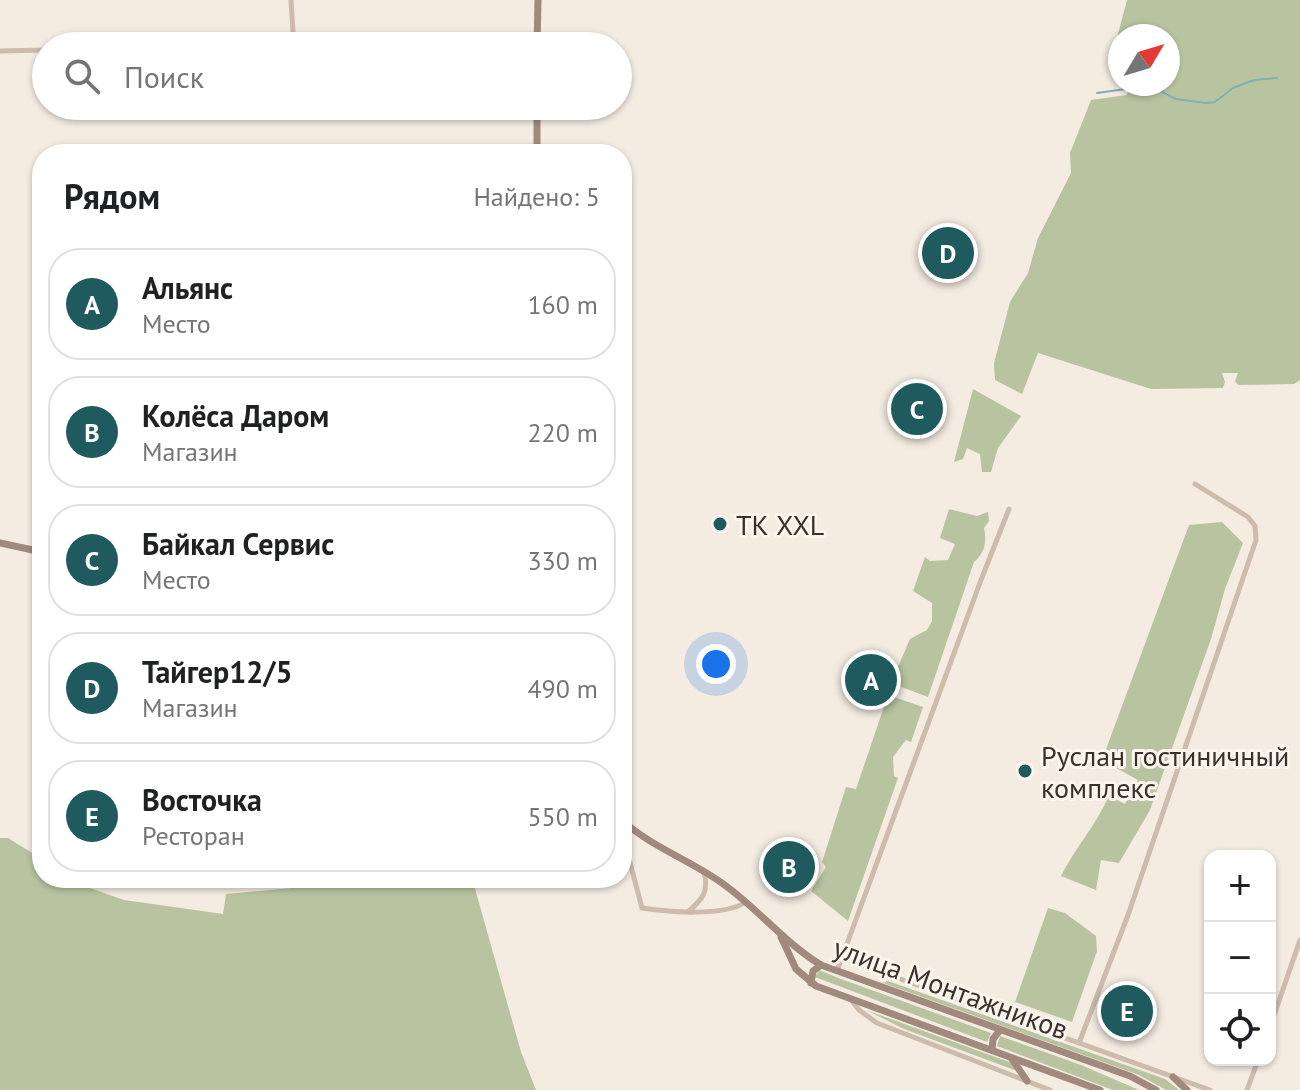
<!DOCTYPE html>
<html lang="ru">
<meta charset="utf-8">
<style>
:root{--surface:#fff;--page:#f2f2f2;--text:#202124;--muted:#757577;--line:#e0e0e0;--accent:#1f5a5e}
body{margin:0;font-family:"PT Sans",sans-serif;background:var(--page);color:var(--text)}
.controls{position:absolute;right:24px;bottom:24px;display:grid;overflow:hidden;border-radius:16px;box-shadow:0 2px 6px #0004}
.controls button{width:72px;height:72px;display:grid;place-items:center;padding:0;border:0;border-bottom:2px solid var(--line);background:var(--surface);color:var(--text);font:40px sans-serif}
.compass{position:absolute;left:1108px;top:24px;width:72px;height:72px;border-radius:50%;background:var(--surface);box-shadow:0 2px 6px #0004;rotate:52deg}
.you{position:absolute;left:716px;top:664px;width:28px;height:28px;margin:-20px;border:6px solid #fff;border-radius:50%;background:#1a73e8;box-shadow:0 0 0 12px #1a73e833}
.badge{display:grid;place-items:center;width:52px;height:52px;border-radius:50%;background:var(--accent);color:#fff;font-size:26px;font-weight:700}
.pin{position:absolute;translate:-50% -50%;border:4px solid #fff;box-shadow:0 2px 8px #0006}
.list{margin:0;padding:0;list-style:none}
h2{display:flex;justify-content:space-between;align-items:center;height:104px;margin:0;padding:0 32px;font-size:34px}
h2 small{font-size:26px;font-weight:400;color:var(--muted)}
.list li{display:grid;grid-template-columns:52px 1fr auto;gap:24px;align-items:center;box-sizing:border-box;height:112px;margin:0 16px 16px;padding:0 16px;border:2px solid var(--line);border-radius:32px}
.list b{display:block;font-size:30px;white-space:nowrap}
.list p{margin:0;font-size:26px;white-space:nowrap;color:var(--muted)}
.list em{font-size:26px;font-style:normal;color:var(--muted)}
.icon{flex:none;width:44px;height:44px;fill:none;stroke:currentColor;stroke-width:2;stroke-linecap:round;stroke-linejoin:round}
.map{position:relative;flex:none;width:1300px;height:1090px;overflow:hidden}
.search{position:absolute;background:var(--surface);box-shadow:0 2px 6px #0004;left:32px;top:32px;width:600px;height:88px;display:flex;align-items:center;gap:20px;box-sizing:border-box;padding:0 28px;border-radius:44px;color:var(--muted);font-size:30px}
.panel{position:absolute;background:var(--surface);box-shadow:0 2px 6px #0004;left:32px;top:144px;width:600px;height:744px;border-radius:32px}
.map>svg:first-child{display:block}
.green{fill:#b8c4a0}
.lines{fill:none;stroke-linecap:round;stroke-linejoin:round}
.stream{stroke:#7fb0b2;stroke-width:2}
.minor{stroke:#cdbbac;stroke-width:5}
.secondary{stroke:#a18a7d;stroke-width:7}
.poi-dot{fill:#1f5a5e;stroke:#fbf5ee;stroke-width:3}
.labels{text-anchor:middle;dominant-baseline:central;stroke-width:6;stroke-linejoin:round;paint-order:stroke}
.poi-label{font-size:28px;fill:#3b302b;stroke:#fbf5ee;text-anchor:start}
.street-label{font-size:28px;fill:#3b302b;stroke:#fbf5ee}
</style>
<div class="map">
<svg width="1300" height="1090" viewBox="0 0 1300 1090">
<rect width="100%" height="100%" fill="#f4ebe1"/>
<!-- green -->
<g class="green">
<path d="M1127,0H1300V380L1294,384L1238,385L1235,381L1238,373H1222L1225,382L1223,388L1151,389L1038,353L1022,394L995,380L994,363L1010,302L1028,273L1038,238L1071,173L1070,153L1091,100L1127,95L1129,84H1168V36L1120,37L1118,34Z"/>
<path d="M973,389L1021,416L998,448L991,472H982L980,454L967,448L963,459L954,462Z"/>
<path d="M949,509L977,516L988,512L989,521L984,528C987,542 985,553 974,562L928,697L891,683L910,639L927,630L932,621V603L913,591L925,557L930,561L948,560L955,544L940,538Z"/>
<path d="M1222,522L1243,543L1225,589L1211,639L1150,810L1119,863L1101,860L1096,890L1061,876C1075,848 1096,825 1109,796L1125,804L1138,780L1102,760L1189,525Z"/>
<path d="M888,695L923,707L911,742L906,740L893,757L894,776L898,778L848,921L811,891L826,867L822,862L846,787L856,789Z"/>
<path d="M0,838H8L42,859V878H72L87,887L124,900L223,914L226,894L401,878H472L521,1052L536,1090H0Z"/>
<path d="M1048,908L1065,913L1096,936L1097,951L1072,1022L1015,1002Z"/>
<path d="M819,970L841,979L991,1033L987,1042L815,977Z"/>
<path d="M888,981L1165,1079L1179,1090H1166L1139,1075L883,983Z"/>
<path d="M866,1010L1012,1063L1017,1071L904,1029Z"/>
<path d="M1000,1036L1081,1065L1139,1090H1113L997,1046Z"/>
</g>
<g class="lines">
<!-- stream -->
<path class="stream" d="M1097,93L1133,88L1160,91L1176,99L1206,103L1215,102L1233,88L1254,80L1277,78"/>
<!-- minor -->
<g class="minor">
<path d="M291,0L294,46"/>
<path d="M0,51L46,50"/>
<path d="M622,832L642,908C668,912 723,917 746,902"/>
<path d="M689,911C703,899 709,891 704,872"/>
<path d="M842,958L1210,1090"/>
<path d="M837,971L981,580L1009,509"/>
<path d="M852,1001L859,1010L877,1023L1050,1090"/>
<path d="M1270,1027L1300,940"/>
<path d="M1079,1043L1128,915L1256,540L1255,526L1248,517L1195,484"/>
<path d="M1247,1090L1258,1060"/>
</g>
<!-- secondary -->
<g class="secondary">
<path d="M537,46L538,0"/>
<path d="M537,154V106"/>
<path d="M0,543L42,552"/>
<path d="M622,820C652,848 693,861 726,886C760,911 785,943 821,965L1130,1076L1156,1090"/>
<path d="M781,937L796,969L816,986L1100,1090"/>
<path d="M811,983L813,971L821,965"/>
<path d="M992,1050L993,1039L1000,1030"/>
<path d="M1012,1059L1027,1081"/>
<path d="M1173,1077L1187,1090"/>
</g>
</g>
<!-- markers -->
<g class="poi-dot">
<circle cx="720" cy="524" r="8"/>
<circle cx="1025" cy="771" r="8"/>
</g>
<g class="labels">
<!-- poi labels -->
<g class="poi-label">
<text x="736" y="524">ТК XXL</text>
<text x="1041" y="755">Руслан гостиничный<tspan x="1041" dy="32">комплекс</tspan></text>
</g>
<!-- street labels -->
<g class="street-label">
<text transform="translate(951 988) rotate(20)">улица Монтажников</text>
</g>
</g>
</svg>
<div class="controls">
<button>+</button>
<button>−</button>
<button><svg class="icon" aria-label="locate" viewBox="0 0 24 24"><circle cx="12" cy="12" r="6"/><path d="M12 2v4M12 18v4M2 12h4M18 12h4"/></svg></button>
</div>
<svg class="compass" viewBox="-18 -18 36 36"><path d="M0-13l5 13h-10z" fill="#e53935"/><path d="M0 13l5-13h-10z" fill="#757577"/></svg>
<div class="you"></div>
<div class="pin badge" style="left:871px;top:680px">A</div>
<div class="pin badge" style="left:789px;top:867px">B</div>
<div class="pin badge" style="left:917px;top:409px">C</div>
<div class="pin badge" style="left:948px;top:253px">D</div>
<div class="pin badge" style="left:1127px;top:1011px">E</div>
<div class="search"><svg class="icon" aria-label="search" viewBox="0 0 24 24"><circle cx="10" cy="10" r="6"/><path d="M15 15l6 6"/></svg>Поиск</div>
<section class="panel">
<h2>Рядом<small>Найдено: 5</small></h2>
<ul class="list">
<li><span class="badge">A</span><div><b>Альянс</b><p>Место</p></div><em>160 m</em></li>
<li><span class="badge">B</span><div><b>Колёса Даром</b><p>Магазин</p></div><em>220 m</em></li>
<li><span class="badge">C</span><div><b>Байкал Сервис</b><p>Место</p></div><em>330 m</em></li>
<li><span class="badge">D</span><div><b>Тайгер12/5</b><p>Магазин</p></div><em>490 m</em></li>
<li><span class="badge">E</span><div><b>Восточка</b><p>Ресторан</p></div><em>550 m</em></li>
</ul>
</section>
</div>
